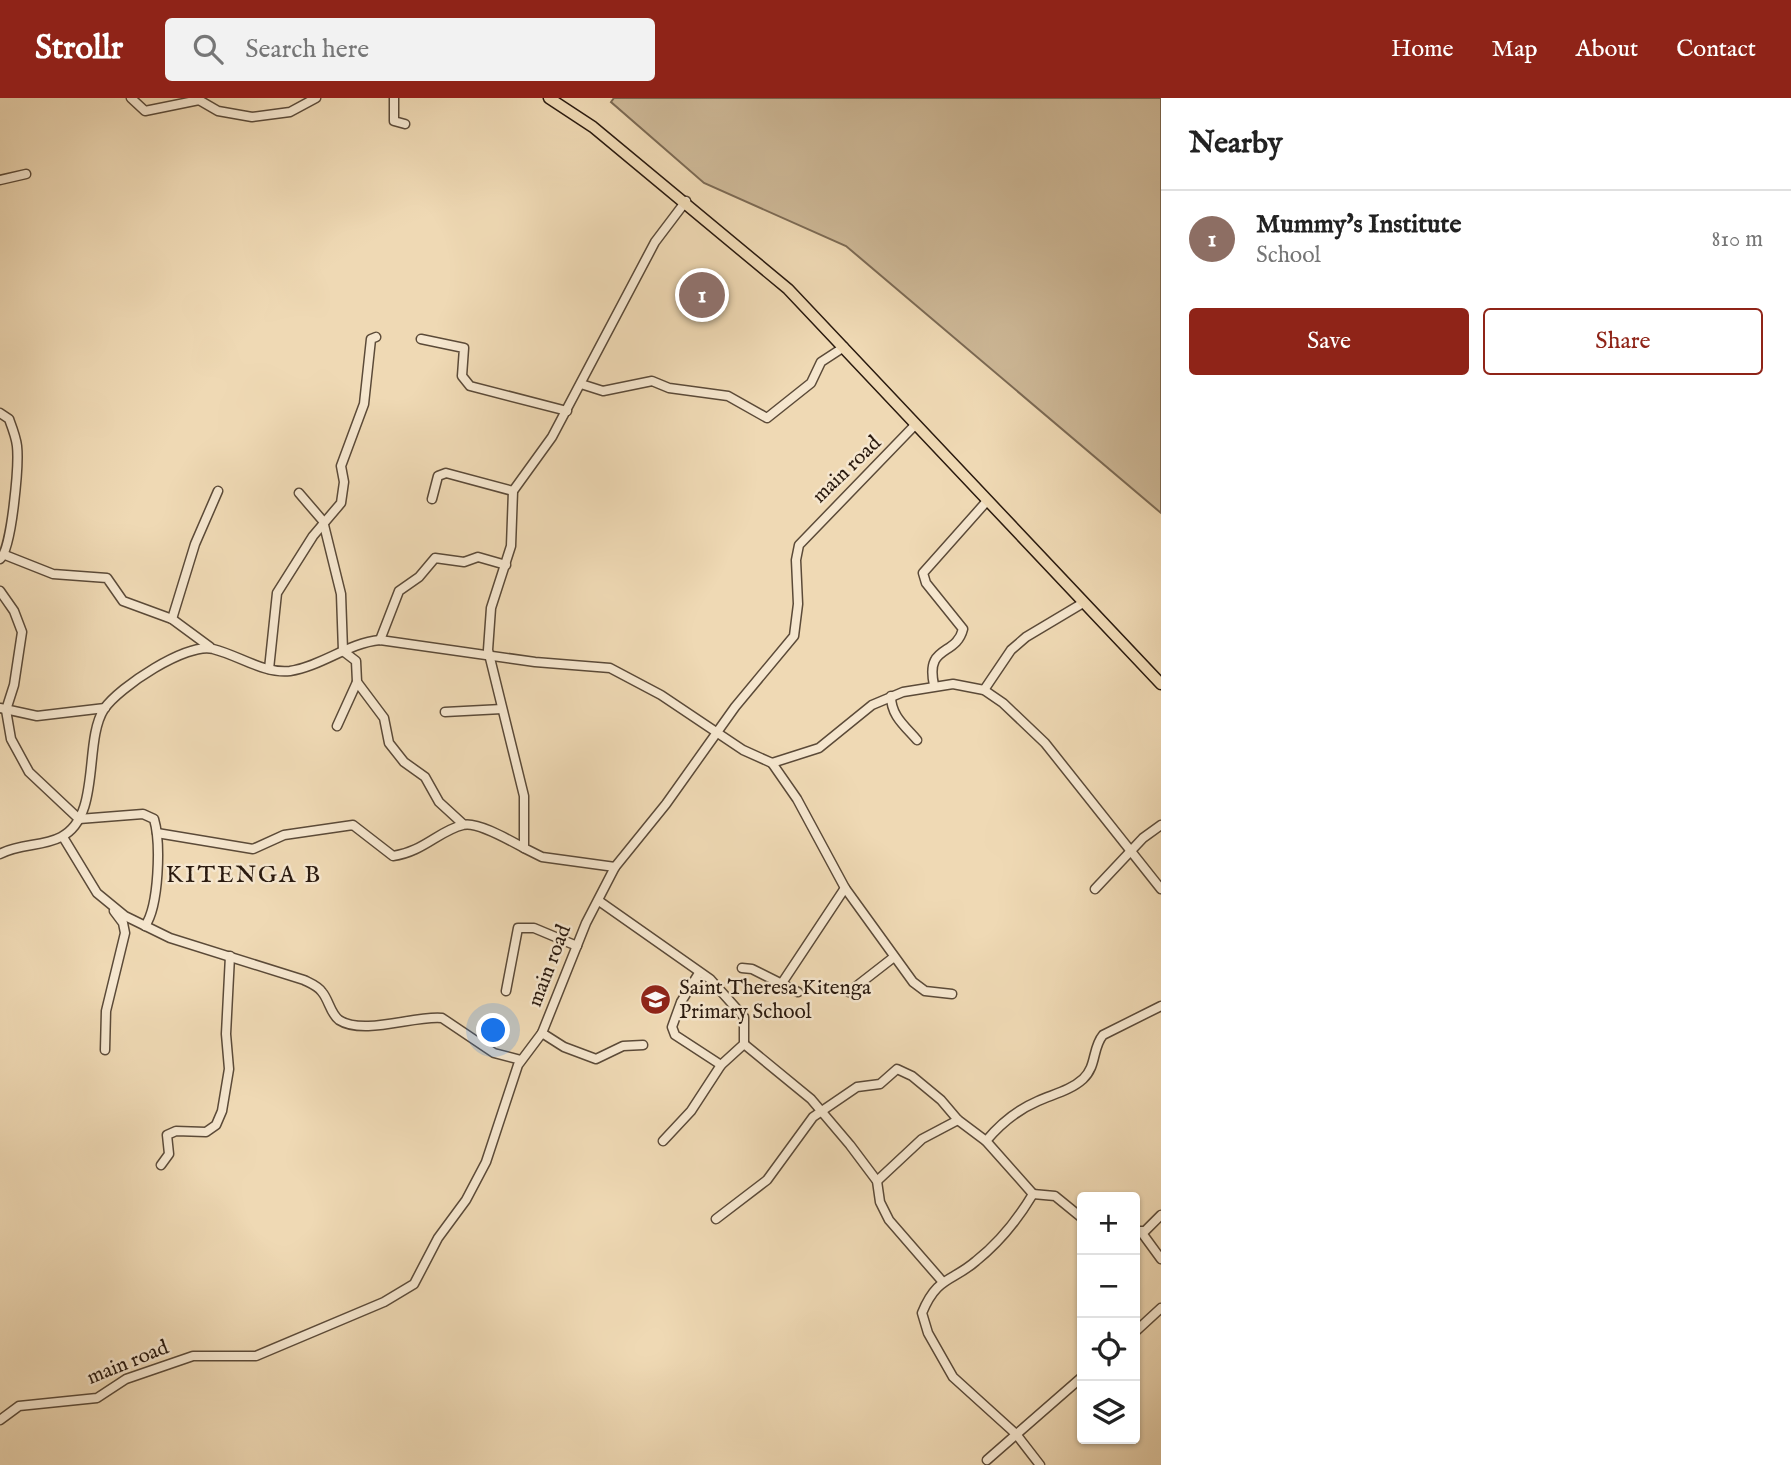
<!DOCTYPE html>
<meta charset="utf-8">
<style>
:root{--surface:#fff;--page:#f2f2f2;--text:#222;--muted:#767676;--line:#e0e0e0;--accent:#8f2418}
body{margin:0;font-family:"IM FELL English",serif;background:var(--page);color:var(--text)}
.controls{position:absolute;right:21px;bottom:21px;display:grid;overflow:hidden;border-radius:7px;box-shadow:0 2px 5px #0004}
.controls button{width:63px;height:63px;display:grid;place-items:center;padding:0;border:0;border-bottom:2px solid var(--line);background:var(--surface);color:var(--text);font:35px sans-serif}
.you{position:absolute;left:494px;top:933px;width:24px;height:24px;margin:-18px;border:5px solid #fff;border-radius:50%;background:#1a73e8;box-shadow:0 0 0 10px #1a73e833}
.badge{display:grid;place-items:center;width:46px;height:46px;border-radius:50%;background:var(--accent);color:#fff;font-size:23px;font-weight:700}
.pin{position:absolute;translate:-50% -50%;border:4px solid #fff;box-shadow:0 2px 7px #0006}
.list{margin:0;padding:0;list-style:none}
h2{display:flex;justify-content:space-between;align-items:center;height:91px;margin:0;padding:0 28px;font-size:30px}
h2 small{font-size:23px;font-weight:400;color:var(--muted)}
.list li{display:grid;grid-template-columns:46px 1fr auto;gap:21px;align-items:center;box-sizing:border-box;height:98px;padding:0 28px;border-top:2px solid var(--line)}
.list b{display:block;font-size:26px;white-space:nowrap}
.list p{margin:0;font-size:23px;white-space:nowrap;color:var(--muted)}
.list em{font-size:23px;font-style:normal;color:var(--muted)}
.actions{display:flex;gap:14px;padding:21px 28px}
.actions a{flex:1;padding:16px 0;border:2px solid var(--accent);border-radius:7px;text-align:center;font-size:24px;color:var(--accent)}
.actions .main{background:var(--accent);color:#fff}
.icon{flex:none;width:38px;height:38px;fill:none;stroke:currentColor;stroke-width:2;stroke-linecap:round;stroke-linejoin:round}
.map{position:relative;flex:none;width:1161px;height:1367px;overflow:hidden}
header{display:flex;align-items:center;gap:42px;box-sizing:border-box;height:98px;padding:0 35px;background:var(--accent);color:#fff}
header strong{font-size:33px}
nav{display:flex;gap:38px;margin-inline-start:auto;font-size:24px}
.search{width:490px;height:63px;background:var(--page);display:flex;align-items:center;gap:18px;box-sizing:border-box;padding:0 24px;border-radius:7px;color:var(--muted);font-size:26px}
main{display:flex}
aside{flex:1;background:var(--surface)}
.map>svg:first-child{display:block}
.green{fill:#ceb998;stroke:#7c6a54;stroke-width:2}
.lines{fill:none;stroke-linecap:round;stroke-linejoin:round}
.minor-casing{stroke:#5b4a38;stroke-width:11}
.major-casing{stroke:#2a1a0f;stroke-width:13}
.minor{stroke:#f5e6ce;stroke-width:8}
.major{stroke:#efd9b4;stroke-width:10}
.labels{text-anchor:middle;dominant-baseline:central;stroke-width:5;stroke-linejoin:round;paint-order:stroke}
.street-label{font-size:21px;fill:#2a1a0f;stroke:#f5e6ce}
.poi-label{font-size:21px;fill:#2a1a0f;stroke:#f5e6ce;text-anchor:start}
.quarter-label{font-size:24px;letter-spacing:2px;fill:#2a1a0f;stroke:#f5e6ce}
</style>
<header>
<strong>Strollr</strong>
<div class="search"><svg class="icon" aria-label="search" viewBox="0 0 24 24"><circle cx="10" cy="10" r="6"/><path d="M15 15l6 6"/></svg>Search here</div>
<nav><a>Home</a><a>Map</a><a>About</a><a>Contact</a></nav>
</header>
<main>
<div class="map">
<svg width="1161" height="1367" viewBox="0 0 1161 1367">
<rect width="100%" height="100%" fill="#efd9b4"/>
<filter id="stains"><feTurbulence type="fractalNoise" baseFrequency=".00286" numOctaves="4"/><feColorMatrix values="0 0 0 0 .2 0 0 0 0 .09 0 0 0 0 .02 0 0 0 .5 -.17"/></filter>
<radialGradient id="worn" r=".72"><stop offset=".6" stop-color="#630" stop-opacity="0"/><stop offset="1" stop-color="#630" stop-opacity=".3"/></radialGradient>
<!-- green -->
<path class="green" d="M614,0H1161V415L846,148L704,85L611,4Z"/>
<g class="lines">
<defs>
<g id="minor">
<path d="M131,0L145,13L199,2L218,13L252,19L290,14L316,0"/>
<path d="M394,0V23L405,26"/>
<path d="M0,82L26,76"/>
<path d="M421,241L464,250L462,278L470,288L567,313"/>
<path d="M581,286L603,293L652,283L669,290L728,298L767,320L811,285L821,264L844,249"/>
<path d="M0,315L9,321C12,329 16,339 17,348C19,366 12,451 0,461"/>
<path d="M299,395L323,423L341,496L343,553L356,563L357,584L384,620L389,645L404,664L425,679L439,704L463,726"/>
<path d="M432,401L438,378L446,375L513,393"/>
<path d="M5,457L53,476L107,480L123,503L172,521L210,549"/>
<path d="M0,493L14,513L22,534L14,587L6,612L11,641L29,674L79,721L143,716L154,721C161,745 159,808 145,828"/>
<path d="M172,521L195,446L218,393"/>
<path d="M380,542L399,493L419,479L435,460L464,464L478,459L506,467"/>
<path d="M269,571L277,495L313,438L341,405L344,384L341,368L364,306L371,241L376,239"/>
<path d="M934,587C925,546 956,559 963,531L926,485L923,475L987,403"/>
<path d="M984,592L1011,552L1026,539L1083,505"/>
<path d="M891,598C891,618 905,628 917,642"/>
<path d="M0,610L37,618L105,610"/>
<path d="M445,614L502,611"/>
<path d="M337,628L357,584"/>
<path d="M772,665L797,701L845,790L913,884L925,893L952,896"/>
<path d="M157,735L253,751L284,737L353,727L393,758C423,754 440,732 463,727C477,723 511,743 524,750"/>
<path d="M63,739L97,795L125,818L170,840L304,882C310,885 318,888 322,894C329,902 330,915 339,922C364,938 415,917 442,920L494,955L521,962"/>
<path d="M0,756C20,745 42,749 61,739C102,718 83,644 104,611C119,589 187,544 213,551C238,557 264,576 290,573C322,568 348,545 380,542L535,564L610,570L661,597L743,652L772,665L819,650L872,607L903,594L953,586L984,592L1003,605L1045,645L1161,791"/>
<path d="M615,769L542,759L524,750V698L488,552L491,510L511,448L513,393L552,339L655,144L686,103"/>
<path d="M1095,791L1143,740L1161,727"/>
<path d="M599,803L710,881L744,919V946L721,967L691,1013L663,1043"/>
<path d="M742,870L752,871L798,894"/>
<path d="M699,875L681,904L672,929L675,937L721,967"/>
<path d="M782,885L845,790"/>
<path d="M506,893L518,830H534L577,848"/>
<path d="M849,894L894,859"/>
<path d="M542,935L564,949L596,961L623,948L643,947"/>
<path d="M744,946L811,1001L850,1047L877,1083L880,1104L889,1122L942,1183"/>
<path d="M105,952L106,913L125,835L123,825L114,813"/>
<path d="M986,1043C1001,1025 1017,1012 1038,1003C1054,996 1071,992 1083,981C1097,968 1092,950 1103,937L1161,908"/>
<path d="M161,1067L169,1056L167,1037L176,1033L206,1034L216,1027L222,1013L229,971L226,936L230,858"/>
<path d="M877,1083L922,1041L958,1022"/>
<path d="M1033,1096L1055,1098L1082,1120"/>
<path d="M716,1121L767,1082L813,1019L857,989L880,986L897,971L912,978L941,1002L958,1022L986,1043L1033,1096C1018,1121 1000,1144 976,1163C952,1184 937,1178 922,1215L928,1235L953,1279L1016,1336L1040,1367"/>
<path d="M1135,1133H1145L1161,1117"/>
<path d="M1142,1135L1161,1161"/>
<path d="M1135,1234L1161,1210"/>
<path d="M0,1322L19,1308L97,1300L126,1281L193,1258H256L384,1204L414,1186L438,1140L466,1102L486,1064L518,967L542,935L586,825L615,769L666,706L735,609L794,538L798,506L796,462L799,447L915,327"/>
<path d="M987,1362L1082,1279"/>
</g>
<path id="major" d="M549,0L593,29L788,191L1161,586"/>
</defs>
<!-- minor casing -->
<use href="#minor" class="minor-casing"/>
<!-- major casing -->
<use href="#major" class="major-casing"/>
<!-- minor -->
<use href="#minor" class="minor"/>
<!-- major -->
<use href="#major" class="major"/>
</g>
<!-- icons -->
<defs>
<symbol id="school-disc" viewBox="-11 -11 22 22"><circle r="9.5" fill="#8f2418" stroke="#f5e6ce"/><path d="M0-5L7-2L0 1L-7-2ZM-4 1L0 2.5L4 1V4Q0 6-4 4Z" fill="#fff"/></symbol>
</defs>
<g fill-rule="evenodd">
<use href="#school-disc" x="638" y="884" width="35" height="35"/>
</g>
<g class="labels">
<!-- street labels -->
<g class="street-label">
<text transform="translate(847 372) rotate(-44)">main road</text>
<text transform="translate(550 868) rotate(-69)">main road</text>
<text transform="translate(128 1265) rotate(-22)">main road</text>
</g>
<!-- poi labels -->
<g class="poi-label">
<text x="679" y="890">Saint Theresa Kitenga<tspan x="679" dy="24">Primary School</tspan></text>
</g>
<!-- quarter labels -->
<g class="quarter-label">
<text x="244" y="777">KITENGA B</text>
</g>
</g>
<rect width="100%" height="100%" filter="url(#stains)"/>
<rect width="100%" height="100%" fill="url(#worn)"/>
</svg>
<div class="controls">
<button>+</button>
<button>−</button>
<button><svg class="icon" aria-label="locate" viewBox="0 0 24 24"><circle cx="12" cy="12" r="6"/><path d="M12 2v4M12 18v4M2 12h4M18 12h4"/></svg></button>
<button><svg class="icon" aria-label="layers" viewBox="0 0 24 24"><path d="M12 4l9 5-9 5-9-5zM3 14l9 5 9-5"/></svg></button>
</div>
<div class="you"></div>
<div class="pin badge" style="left:702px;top:197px;background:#8d6e63">1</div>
</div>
<aside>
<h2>Nearby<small></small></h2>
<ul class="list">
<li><span class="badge" style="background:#8d6e63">1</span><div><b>Mummy's Institute</b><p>School</p></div><em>810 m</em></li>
</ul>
<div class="actions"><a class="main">Save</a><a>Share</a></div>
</aside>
</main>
